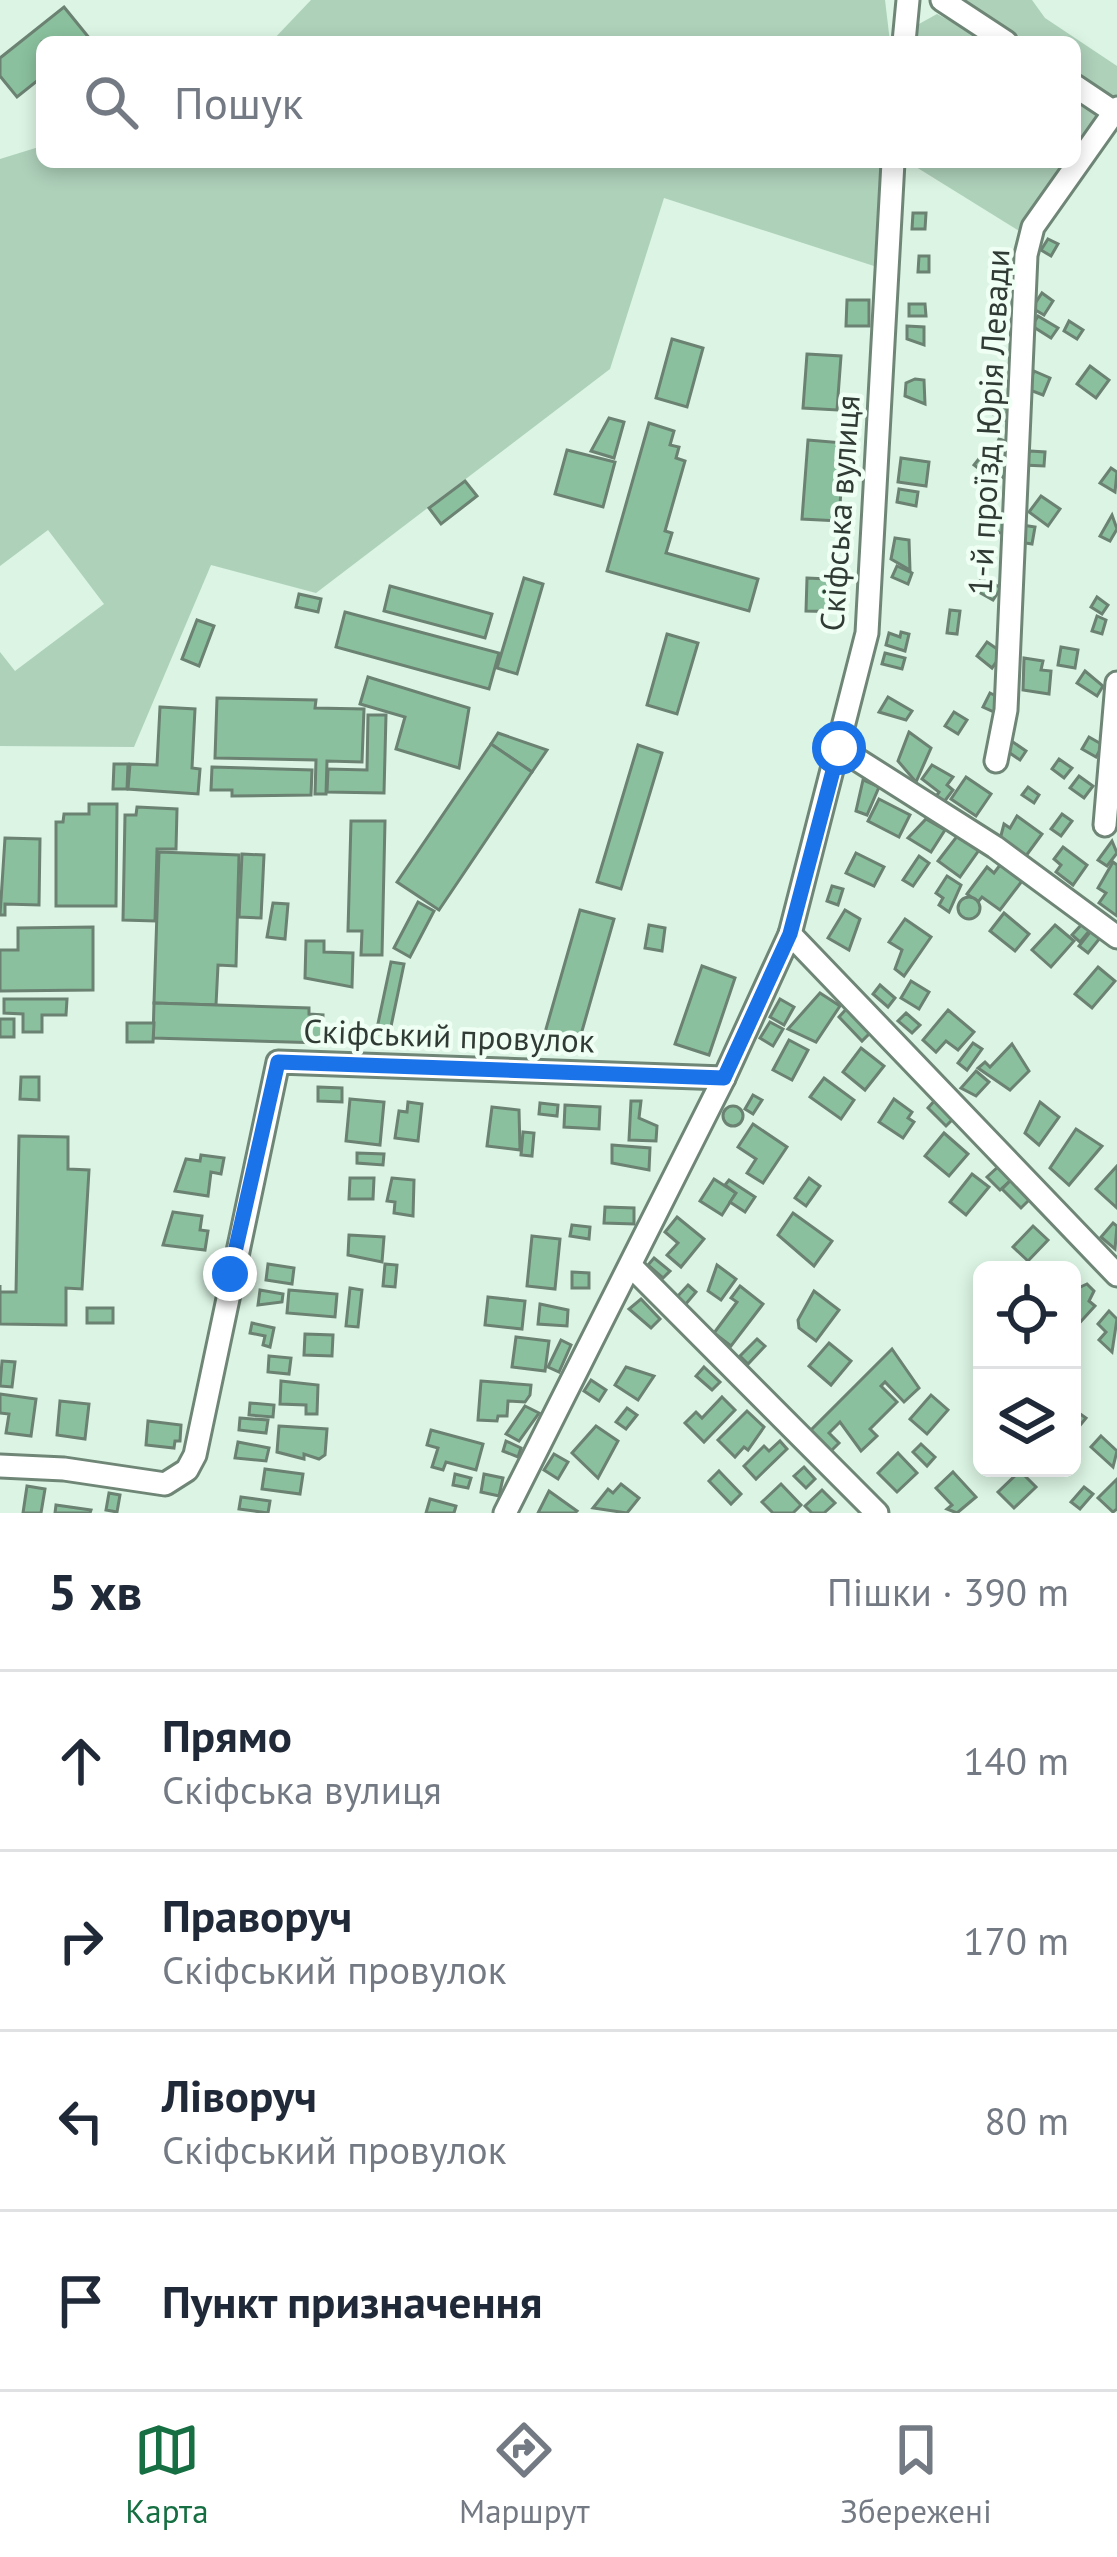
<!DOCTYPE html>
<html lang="uk">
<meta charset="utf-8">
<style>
:root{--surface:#fff;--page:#f6f6f7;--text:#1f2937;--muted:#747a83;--line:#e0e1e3;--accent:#166f42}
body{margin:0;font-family:"PT Sans",sans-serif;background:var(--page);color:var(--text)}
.controls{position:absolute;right:36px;bottom:36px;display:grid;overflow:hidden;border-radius:18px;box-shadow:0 6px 18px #0003}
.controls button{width:108px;height:108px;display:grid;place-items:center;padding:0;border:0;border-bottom:3px solid var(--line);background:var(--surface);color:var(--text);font:60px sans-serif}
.stop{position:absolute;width:36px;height:36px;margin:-27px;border:9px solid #1a73e8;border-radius:50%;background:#fff}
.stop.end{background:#1a73e8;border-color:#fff;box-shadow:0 3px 12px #0008}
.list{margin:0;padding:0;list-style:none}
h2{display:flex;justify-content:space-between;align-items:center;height:156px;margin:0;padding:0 48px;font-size:51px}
h2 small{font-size:39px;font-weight:400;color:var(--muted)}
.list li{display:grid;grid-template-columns:78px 1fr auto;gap:36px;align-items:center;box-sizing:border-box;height:180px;padding:0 48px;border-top:3px solid var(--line)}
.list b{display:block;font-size:45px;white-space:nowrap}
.list p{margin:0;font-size:39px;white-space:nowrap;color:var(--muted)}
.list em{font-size:39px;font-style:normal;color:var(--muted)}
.icon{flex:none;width:66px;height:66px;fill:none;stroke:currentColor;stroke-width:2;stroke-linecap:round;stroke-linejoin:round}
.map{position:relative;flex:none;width:1117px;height:1513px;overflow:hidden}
.search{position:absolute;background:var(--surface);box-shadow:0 6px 18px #0003;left:36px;right:36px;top:36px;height:132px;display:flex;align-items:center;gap:30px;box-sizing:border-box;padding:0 42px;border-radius:18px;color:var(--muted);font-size:45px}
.sheet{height:876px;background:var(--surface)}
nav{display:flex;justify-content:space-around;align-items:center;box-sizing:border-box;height:168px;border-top:3px solid var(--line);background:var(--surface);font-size:33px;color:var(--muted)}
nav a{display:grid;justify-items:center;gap:6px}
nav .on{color:var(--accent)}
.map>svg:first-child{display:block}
.green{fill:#aed1ba}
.building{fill:#8ac09d;stroke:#6b8172;stroke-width:3}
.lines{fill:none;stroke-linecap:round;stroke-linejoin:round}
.minor-casing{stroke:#6f8677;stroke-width:27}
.minor{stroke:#fff;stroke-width:21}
.route{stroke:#1a73e8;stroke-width:15}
.labels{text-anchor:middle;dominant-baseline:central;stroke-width:9;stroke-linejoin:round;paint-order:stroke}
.street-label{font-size:33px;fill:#313b35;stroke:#f0fff4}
</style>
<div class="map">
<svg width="1117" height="1513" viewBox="0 0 1117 1513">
<rect width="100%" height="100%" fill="#dbf4e3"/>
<!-- green -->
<g class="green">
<path d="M311,0H885L890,42H271Z"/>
<path d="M964,0H1032L1045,18L1117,66V101L1075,73V42H1028Z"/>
<path d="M937,14L990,42H913L919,24Z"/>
<path d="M1075,96L1102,113L1075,153Z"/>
<path d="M42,146V162H881L874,266L664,198L610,369L316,593L211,565L134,747L0,746V652L15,671L104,604L48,530L0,566V159Z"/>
<path d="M908,162H1069L1021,232Z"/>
</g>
<!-- building -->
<g class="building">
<path d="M64,7L90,39L42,42V77L17,97L0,76V58Z"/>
<path d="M913,213H926L925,229H912Z"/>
<path d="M1048,239L1058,244L1051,256L1041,250Z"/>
<path d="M919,256H929V272H918Z"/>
<path d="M1042,293L1053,301L1044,315L1032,308Z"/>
<path d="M847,300H869V326H846Z"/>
<path d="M909,304H925L926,316H909Z"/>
<path d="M1038,316L1058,328L1051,338L1032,326Z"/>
<path d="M1069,321L1083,330L1077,339L1064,331Z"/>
<path d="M907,326L924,327V345L907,339Z"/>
<path d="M672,339L703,348L687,407L656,398Z"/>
<path d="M807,354L841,356L837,410L803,408Z"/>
<path d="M1090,366L1109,380L1096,398L1077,384Z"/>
<path d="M1034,371L1050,378L1043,395L1027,389Z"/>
<path d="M915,379L924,380L925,404L905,396L906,383Z"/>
<path d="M997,404L1013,412L1008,422L993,414Z"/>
<path d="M609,418L624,422L614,458L591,451Z"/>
<path d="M649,423L674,431L670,445L679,447L676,458L685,461L665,531L672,533L666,553L758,579L749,611L607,571Z"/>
<path d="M999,439L1014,444L1010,457L994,452Z"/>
<path d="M808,440L844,443L839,521L802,519Z"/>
<path d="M567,450L615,462L603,507L555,494Z"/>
<path d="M985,451L1011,471L1005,479L1000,475L995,481L974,465Z"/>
<path d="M1030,451L1045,452L1044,466L1024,465Z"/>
<path d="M901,458L929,462L926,486L898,482Z"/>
<path d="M1111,468L1117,472L1115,492L1100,483Z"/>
<path d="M465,481L477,496L441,524L429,508Z"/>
<path d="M899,489L918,492L916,506L897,502Z"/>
<path d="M1041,496L1060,509L1048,526L1029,512Z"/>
<path d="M990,515L1008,520L1004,534L986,529Z"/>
<path d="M1112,515L1117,529L1110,541L1100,536Z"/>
<path d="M1022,525L1035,527L1032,544L1019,542Z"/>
<path d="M895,538L909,540L910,570L891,559Z"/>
<path d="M897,566L912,573L908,584L892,577Z"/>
<path d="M982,577L1001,588L993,600L975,590Z"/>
<path d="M524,578L543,584L517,674L497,668Z"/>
<path d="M807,578L848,580L846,612L806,611Z"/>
<path d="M390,586L492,614L485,638L384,611Z"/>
<path d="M299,594L321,599L318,612L296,607Z"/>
<path d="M1097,597L1108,605L1102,614L1091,607Z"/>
<path d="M950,610L960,611L957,634L947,633Z"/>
<path d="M345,612L499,653L489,689L336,647Z"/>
<path d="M1097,616L1106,620L1102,634L1092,631Z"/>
<path d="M197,620L214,626L199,666L182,659Z"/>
<path d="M901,632L909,634L905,651L886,645L889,633L900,637Z"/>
<path d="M667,634L698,643L677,714L647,705Z"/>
<path d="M987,642L1003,653L992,668L977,656Z"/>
<path d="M1061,647L1078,650L1075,668L1058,665Z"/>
<path d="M885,653L905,658L902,669L882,664Z"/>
<path d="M1024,658L1043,661L1041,670L1051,671L1049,694L1023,690Z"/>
<path d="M1085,671L1103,686L1097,696L1077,683Z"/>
<path d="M368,677L469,708L459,768L396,749L405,717L360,704Z"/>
<path d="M990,693L1000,698L994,712L983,707Z"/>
<path d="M888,697L912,711L906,720L879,712Z"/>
<path d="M217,698L316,700L315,708L364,709L362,762L327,761L326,794H315L316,760L215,758Z"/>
<path d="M160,707L195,709L192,768L200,769L198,794L128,789L130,764L157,765Z"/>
<path d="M954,712L967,720L958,734L945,726Z"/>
<path d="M368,715H386L384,793L327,792L328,769L367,770Z"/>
<path d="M909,732L931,748L916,782L898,761Z"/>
<path d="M498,733L547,750L532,772L491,744Z"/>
<path d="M1089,737L1103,745L1096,757L1082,749Z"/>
<path d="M1010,740L1026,751L1020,760L1004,749Z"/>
<path d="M491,744L532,772L439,910L397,882Z"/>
<path d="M638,745L662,753L621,889L597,882Z"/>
<path d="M1059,759L1072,768L1064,778L1052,769Z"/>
<path d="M114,764H128L127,789H113Z"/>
<path d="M932,765L953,777L947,785L953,790L941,806L933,801L939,792L922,779Z"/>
<path d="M212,767L312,770L311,795L232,796V790H211Z"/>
<path d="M1079,776L1093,786L1084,798L1070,788Z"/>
<path d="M966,777L991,794L976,816L951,799Z"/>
<path d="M863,780L879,787L867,815L856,811Z"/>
<path d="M1028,787L1039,795L1034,803L1022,795Z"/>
<path d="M879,799L910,815L899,837L868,821Z"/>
<path d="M89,804H117L116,906H56V822H63L64,814H89Z"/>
<path d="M137,807L177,809L176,849H157L155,921L123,920L125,815H136Z"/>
<path d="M1062,814L1072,821L1061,836L1051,829Z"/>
<path d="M1017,816L1042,834L1023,860L999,843L1004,824L1010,828Z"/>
<path d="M926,819L945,830L931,852L908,838Z"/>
<path d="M351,821H385L382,955H361L362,931H348Z"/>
<path d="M958,835L979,850L960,877L938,861Z"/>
<path d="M5,838L40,839L39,905L5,904V915H0Z"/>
<path d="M1112,841L1117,853L1107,866L1098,860Z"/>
<path d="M1063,847L1087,865L1073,885L1056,872L1061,865L1054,859Z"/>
<path d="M159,852L239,855L236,966L218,965L216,1005L154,1003Z"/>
<path d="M856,853L884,867L874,886L846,873Z"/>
<path d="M242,854L264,855L261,918L239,917Z"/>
<path d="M919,856L929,863L913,886L903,880Z"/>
<path d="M1113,862L1117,865V916L1099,903L1106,893L1098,888Z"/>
<path d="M1000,865L1022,881L1000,910L982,897L978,902L967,894L987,867L994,873Z"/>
<path d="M947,876L961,885L949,912L939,905L943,898L936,893Z"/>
<path d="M832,886L843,889L838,905L827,901Z"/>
<circle cx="969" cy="908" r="11"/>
<path d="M418,902L434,911L410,957L394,948Z"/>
<path d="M273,903L288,904L285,939L267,937Z"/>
<path d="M580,910L614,919L578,1045L544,1036Z"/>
<path d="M845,910L860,919L849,950L828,938Z"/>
<path d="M1004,913L1029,934L1015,951L990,931Z"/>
<path d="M905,919L931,937L904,976L895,969L902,950L889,942Z"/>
<path d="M1082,924L1090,930L1080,942L1072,935Z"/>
<path d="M649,925L665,928L662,951L645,948Z"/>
<path d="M1055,925L1074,941L1051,967L1032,950Z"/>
<path d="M93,927V990L0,991V950H18V928Z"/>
<path d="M1091,931L1100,938L1088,953L1079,946Z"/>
<path d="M306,941H324V952L353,953L352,987L305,978Z"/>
<path d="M391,962L404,964L389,1036L376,1033Z"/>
<path d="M702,966L735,978L709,1055L675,1044Z"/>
<path d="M1098,967L1115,981L1092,1008L1075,994Z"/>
<path d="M911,981L929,992L919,1009L901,998Z"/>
<path d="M880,985L895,998L888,1007L873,994Z"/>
<path d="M820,993L840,1006L816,1042L788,1029Z"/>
<path d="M4,999H67L66,1015H42V1032H23V1014L4,1013Z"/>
<path d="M780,999L794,1007L784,1025L770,1017Z"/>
<path d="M154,1003L309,1008V1014L323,1015L322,1043L153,1038Z"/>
<path d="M849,1006L873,1030L862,1041L839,1017Z"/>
<path d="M948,1010L974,1032L958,1050L946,1041L936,1052L923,1040Z"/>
<path d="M906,1013L920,1025L912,1033L898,1021Z"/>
<rect x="0" y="1019" width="14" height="18"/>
<path d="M770,1022L783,1029L773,1046L760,1038Z"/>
<path d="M127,1023H154L153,1042H127Z"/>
<path d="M789,1040L808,1050L792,1080L773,1070Z"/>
<path d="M973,1043L982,1049L967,1070L958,1063Z"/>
<path d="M1012,1044L1029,1071L1010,1090L978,1068L985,1062L990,1067Z"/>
<path d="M861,1048L884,1066L865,1090L843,1072Z"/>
<path d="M976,1071L989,1082L976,1096L961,1088Z"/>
<path d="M21,1077H39V1100L20,1099Z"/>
<path d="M824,1078L854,1100L841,1119L810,1097Z"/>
<path d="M318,1087L342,1088V1102L318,1101Z"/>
<path d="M753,1095L762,1100L753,1114L745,1109Z"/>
<path d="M350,1099L384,1102L380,1145L346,1141Z"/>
<path d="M894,1099L912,1112L908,1118L914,1122L903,1138L879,1122Z"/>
<path d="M936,1099L954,1118L946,1126L928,1108Z"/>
<path d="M631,1101H641L639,1118L657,1126L656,1141L629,1140Z"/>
<path d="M408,1102L422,1104L418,1141L395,1138L399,1111L407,1112Z"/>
<path d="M1040,1102L1059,1117L1039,1145L1025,1133Z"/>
<path d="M540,1103L558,1105L557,1116L539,1114Z"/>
<path d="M565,1105L600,1107L599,1129L564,1127Z"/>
<circle cx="733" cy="1116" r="10"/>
<path d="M492,1107L519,1110L520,1150L487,1146Z"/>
<path d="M753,1124L787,1147L763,1183L747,1173L756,1159L738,1147Z"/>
<path d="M1076,1129L1102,1146L1069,1185L1050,1168Z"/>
<path d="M523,1132L534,1133L532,1156L521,1155Z"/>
<path d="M944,1133L968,1154L949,1176L925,1156Z"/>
<path d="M19,1136L68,1137V1169L89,1170L82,1289L66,1288V1325L0,1324V1285V1292H16Z"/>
<path d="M612,1145L650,1148L649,1170L612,1163Z"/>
<path d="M357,1153L384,1154L383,1165L357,1163Z"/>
<path d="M201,1155L224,1158L221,1174L211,1172L208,1196L175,1191L186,1159L200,1161Z"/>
<path d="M1000,1165L1013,1178L1000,1190L987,1177Z"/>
<path d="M1117,1166V1208L1096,1189Z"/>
<path d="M972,1174L989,1187L966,1215L950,1202Z"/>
<path d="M350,1178H374L373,1199H349Z"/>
<path d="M392,1178L414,1180L413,1216L394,1213L395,1202L387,1201Z"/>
<path d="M809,1178L820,1186L806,1206L795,1198Z"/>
<path d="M714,1179L736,1193L722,1215L700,1201Z"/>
<path d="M729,1180L755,1197L745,1212L730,1202L736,1193L725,1185Z"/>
<path d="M1011,1180L1030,1199L1021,1208L1002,1189Z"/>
<path d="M605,1207L634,1208V1224L604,1223Z"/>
<path d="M173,1212L202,1216L200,1230L208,1231L205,1250L163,1245Z"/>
<path d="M793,1213L832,1241L814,1266L778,1235Z"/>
<path d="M677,1217L704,1239L681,1267L667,1255L678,1243L665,1232Z"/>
<path d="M1113,1223L1117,1226L1115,1249L1101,1237Z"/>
<path d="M572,1225L590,1227L589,1239L570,1236Z"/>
<path d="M1033,1226L1048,1240L1028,1261L1013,1247Z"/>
<path d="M349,1235L384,1237L382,1262L348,1255Z"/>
<path d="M532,1236L560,1239L555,1289L527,1286Z"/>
<path d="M654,1258L670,1271L663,1278L648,1265Z"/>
<path d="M268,1264L294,1268L292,1284L266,1280Z"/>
<path d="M385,1264L397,1265L395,1287L383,1286Z"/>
<path d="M717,1265L736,1279L721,1300L708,1291Z"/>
<path d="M572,1272L589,1273V1288H572Z"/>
<path d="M1087,1284L1094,1291L1089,1301L1095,1306L1075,1328L1072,1291Z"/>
<path d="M688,1285L696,1292L685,1305L676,1298Z"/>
<path d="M740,1286L763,1304L731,1346L714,1333L737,1302L731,1298Z"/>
<path d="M350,1288L362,1290L358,1327L346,1326Z"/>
<path d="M260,1290L283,1294L282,1302L258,1305Z"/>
<path d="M289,1290L337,1294L335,1317L287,1313Z"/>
<path d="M814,1291L839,1310L816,1341L799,1328L798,1320Z"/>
<path d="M488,1297L525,1301L522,1329L485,1325Z"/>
<path d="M641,1299L660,1319L651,1328L629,1309Z"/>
<path d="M540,1304L568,1310L567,1326L538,1324Z"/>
<rect x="87" y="1308" width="26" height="15"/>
<path d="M1109,1311L1117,1319L1112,1352L1099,1340L1106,1332L1098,1324Z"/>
<path d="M252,1323L274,1328L270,1347L263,1345L265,1336L250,1333Z"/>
<path d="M305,1334L333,1335L332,1356L304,1355Z"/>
<path d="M516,1337L549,1341L545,1371L512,1367Z"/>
<path d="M757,1339L765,1346L748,1364L740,1356Z"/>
<path d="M561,1340L571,1345L559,1372L548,1367Z"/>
<path d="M829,1343L851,1361L831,1385L809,1366Z"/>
<path d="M892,1349L919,1388L904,1402L885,1382L881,1386L897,1402L870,1429L877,1436L861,1451L840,1422L829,1433L839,1443L831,1451L810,1431Z"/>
<path d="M269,1356L291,1358L289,1374L268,1372Z"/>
<path d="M2,1361L15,1362L12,1387L0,1386Z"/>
<path d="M626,1367L654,1376L638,1400L615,1385Z"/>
<path d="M704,1367L720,1382L712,1390L696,1376Z"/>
<path d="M591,1380L606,1390L599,1401L584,1391Z"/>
<path d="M281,1381L318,1385L317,1414H306V1405L280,1404Z"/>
<path d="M481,1381L531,1385L530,1395L525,1402L508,1401L507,1416H498L497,1421L478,1420Z"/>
<path d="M0,1394L36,1399L31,1436L6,1433L9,1414L0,1413Z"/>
<path d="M931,1395L948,1410L927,1434L910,1419Z"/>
<path d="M722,1397L735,1410L704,1442L685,1423L696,1412L702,1418Z"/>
<path d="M60,1401L89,1404L85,1439L57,1435Z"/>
<path d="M250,1403L274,1405L273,1417L249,1415Z"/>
<path d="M525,1406L539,1413L519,1441L506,1434Z"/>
<path d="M627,1408L637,1415L626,1429L616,1422Z"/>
<path d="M747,1411L764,1427L748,1450L744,1447L735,1457L718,1440Z"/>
<path d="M1076,1411L1086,1418L1072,1435V1416Z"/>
<path d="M240,1418L268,1420L266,1433L239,1430Z"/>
<path d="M148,1421L181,1425L180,1441H175L174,1448L146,1445Z"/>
<path d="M279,1426L327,1429L325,1455L319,1459L304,1454V1459L277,1452Z"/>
<path d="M596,1426L618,1441L598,1478L572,1453Z"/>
<path d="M431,1430L483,1444L476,1470L446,1462L443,1470L432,1467L438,1448L427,1445Z"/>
<path d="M1101,1436L1117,1451L1113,1467L1091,1447Z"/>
<path d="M506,1441L521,1448L518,1457L503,1451Z"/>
<path d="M780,1441L787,1449L756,1479L744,1466L764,1446L769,1451Z"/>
<path d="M238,1442L269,1448L266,1461L235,1458Z"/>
<path d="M921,1444L935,1457L927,1466L913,1452Z"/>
<path d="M898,1453L917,1473L897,1492L878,1473Z"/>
<path d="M554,1454L568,1462L558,1479L544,1470Z"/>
<path d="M804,1467L815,1479L806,1488L794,1476Z"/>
<path d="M265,1469L303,1474L300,1494L262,1489Z"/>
<path d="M719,1471L741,1494L731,1504L709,1481Z"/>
<path d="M1020,1471L1036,1487L1014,1508L998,1492Z"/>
<path d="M953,1472L976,1497L957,1513L947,1509L952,1505L936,1488Z"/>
<path d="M455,1474L471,1478L468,1488L453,1485Z"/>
<path d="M484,1474L503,1478L499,1496L481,1492Z"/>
<path d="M1117,1479V1509L1113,1512L1098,1498Z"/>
<path d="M621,1484L639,1498L627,1513L593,1508L608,1489L613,1493Z"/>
<path d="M781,1484L801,1505L793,1513H773L762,1502Z"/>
<path d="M27,1486L45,1489L41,1513H23Z"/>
<path d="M1084,1487L1093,1494L1080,1509L1071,1502Z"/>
<path d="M822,1490L835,1503L824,1513H812L805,1506Z"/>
<path d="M549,1491L577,1511L575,1513H538Z"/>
<path d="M109,1493L120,1495L117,1512L106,1510Z"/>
<path d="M241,1497L270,1501L268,1513L239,1509Z"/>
<path d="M430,1499L456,1506L454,1513H426Z"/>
<path d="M56,1505L91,1510L90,1513H55Z"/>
</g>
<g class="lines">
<defs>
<g id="minor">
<path d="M942,0L1006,42"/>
<path d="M904,42L908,0"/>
<path d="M1075,86L1117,114"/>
<path d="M839,748L995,847L1117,937"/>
<path d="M996,761L1006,710L1026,255L1033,227L1117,108"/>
<path d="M1105,825L1117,683"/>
<path d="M790,934L1117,1275"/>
<path d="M631,1266L877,1513"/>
<path d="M0,1466L64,1469L165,1484L187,1470L195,1455L278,1062L724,1078"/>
<path d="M505,1513L724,1078L790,934L867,633L893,162"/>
</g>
</defs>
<!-- minor casing -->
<use href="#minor" class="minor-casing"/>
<!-- minor -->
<use href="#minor" class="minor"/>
</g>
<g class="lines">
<!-- route -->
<path class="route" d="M230,1274L278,1062L724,1078L790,934L839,748"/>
</g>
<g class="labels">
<!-- street labels -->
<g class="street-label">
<text transform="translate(988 422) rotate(-87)">1-й проїзд Юрія Левади</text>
<text transform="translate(839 513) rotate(-86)">Скіфська вулиця</text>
<text transform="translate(449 1035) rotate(2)">Скіфський провулок</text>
</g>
</g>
</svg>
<div class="controls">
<button><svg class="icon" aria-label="locate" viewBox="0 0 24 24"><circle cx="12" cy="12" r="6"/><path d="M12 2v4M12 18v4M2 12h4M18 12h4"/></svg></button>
<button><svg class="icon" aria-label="layers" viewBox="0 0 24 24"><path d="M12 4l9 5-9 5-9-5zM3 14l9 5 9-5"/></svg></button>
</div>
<div class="stop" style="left:839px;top:748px"></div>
<div class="stop end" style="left:230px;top:1274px"></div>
<div class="search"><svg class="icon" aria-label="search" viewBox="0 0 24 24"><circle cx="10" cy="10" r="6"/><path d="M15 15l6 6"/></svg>Пошук</div>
</div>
<section class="sheet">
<h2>5 хв<small>Пішки · 390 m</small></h2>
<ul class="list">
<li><svg class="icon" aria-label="ahead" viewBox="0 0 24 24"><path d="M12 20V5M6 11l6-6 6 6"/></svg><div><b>Прямо</b><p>Скіфська вулиця</p></div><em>140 m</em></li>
<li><svg class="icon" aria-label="right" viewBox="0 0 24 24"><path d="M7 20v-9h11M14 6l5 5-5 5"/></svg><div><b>Праворуч</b><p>Скіфський провулок</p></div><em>170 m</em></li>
<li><svg class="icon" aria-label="left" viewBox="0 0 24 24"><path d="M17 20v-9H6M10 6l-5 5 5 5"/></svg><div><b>Ліворуч</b><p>Скіфський провулок</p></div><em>80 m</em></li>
<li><svg class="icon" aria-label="arrive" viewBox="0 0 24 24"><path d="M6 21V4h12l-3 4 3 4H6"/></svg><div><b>Пункт призначення</b></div></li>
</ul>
</section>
<nav>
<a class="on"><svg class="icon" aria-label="map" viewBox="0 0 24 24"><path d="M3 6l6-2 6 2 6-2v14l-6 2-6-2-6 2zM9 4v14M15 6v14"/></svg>Карта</a>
<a><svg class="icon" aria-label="directions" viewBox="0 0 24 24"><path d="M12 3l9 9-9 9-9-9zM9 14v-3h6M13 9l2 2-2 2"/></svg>Маршрут</a>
<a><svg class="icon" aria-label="saved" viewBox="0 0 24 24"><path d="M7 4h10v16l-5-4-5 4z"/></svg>Збережені</a>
</nav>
